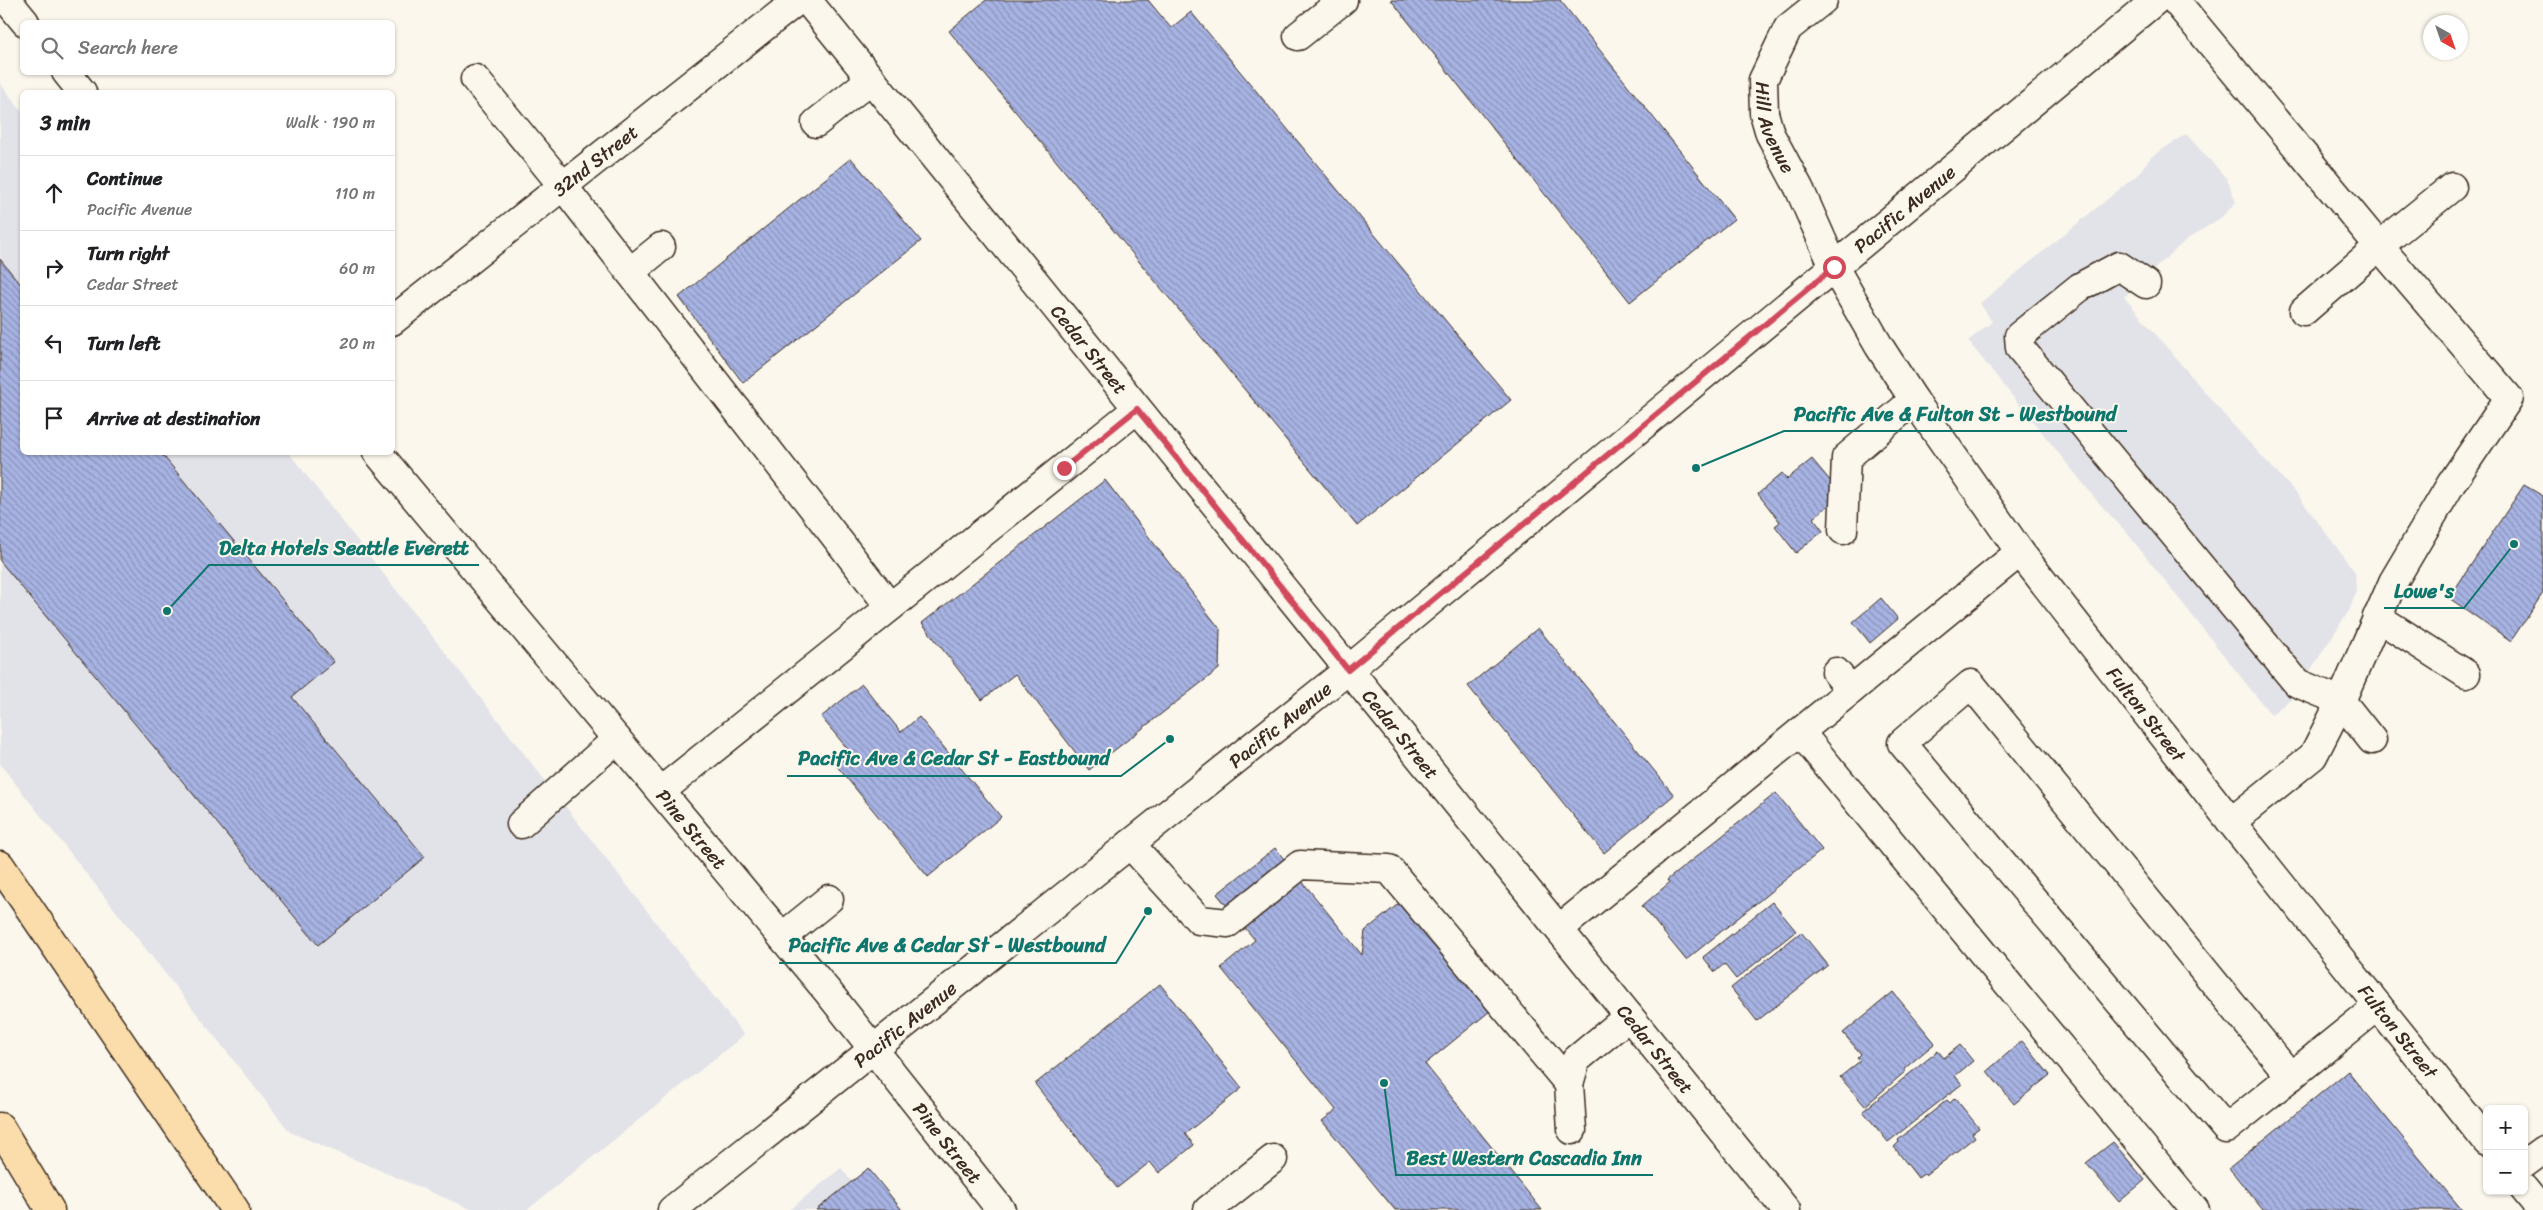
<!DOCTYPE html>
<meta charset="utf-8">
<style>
:root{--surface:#fff;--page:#f2f2f2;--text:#202124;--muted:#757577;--line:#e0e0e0}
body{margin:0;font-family:Sriracha,sans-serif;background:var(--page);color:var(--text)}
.controls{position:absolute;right:15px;bottom:15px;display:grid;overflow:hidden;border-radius:8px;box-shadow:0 1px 4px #0004}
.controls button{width:45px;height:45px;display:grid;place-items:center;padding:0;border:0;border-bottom:1px solid var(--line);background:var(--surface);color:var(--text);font:25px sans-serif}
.compass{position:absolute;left:2423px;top:15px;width:45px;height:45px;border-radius:50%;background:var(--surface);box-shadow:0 1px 4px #0004;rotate:140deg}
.stop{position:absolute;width:15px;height:15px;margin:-11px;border:4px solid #d1495b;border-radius:50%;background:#fff}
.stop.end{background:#d1495b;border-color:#fff;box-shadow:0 1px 5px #0008}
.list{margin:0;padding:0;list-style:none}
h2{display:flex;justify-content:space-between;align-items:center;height:65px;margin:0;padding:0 20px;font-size:21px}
h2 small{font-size:16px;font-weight:400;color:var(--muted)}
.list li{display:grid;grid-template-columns:32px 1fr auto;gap:15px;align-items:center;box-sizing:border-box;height:75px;padding:0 20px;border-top:1px solid var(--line)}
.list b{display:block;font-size:19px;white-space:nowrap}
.list p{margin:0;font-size:16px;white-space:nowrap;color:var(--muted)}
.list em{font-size:16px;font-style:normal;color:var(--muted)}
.icon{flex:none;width:28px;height:28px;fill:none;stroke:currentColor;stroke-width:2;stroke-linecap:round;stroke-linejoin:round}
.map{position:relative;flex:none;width:2543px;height:1210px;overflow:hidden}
.search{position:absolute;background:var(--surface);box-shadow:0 1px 4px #0004;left:20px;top:20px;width:375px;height:55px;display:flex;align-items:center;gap:12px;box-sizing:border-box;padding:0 18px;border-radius:8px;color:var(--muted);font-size:19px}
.panel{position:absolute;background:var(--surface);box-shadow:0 1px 4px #0004;left:20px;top:90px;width:375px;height:365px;border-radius:8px}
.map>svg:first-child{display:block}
.built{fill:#e2e3e9}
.building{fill:url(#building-back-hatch);stroke:#3b2a1e}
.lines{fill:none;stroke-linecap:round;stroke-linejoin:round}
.minor-casing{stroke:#3b2a1e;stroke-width:31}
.highway-casing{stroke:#3b2a1e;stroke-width:31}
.minor{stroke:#fbf7ec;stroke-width:28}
.highway{stroke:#faddab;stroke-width:28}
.route{stroke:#d1495b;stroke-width:6}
.labels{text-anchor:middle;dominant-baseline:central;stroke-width:4;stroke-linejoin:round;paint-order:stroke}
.street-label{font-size:19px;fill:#3b2a1e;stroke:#fbf7ec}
.leader{fill:none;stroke:#0f766e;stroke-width:2}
.callout-dot{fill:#0f766e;stroke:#fbf7ec;stroke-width:2}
.callout-label{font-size:20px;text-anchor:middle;font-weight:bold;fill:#0f766e;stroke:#fbf7ec;stroke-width:4;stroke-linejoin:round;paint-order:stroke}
</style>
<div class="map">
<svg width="2543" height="1210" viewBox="0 0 2543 1210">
<defs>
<pattern id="building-back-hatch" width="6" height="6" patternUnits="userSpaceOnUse" patternTransform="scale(1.25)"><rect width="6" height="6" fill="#a7b3e3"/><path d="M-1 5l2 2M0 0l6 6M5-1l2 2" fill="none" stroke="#8992b7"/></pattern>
</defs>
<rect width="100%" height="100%" fill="#fbf7ec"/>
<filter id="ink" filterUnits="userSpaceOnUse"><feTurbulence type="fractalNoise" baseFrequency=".02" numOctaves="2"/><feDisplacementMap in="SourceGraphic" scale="10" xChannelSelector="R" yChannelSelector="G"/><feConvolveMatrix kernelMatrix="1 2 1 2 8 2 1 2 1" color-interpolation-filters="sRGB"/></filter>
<g filter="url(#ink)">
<!-- built -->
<g class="built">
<path d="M0,83L22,112V452L289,453L744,1035L527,1210H473L290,1132L0,764Z"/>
<path d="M2186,134L2227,179L2236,202L2222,217L2186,240L2124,297L2232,424L2296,493L2355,572L2356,590L2350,609L2293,697L2271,715L2127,533L2098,502L1968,341L1992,322L1980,303L2137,175L2151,157Z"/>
<path d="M841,1168L851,1181L865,1171L898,1210H789Z"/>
</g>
<!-- building -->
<g class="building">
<path d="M986,0H1148L1171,28L1191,12L1511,400L1357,526L949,31Z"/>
<path d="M1391,0H1560L1734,219L1630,302Z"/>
<path d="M851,158L921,241L743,383L679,297Z"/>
<path d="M0,259L22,286V452H160L334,662L292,697L425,857L318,945L0,561Z"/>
<path d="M1812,459L1842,495L1813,518L1823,531L1796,553L1775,526L1780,522L1758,494L1782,473L1787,479Z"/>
<path d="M1105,480L1220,629L1219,669L1089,770L1015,674L982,700L922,623Z"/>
<path d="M2524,485L2543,496V593L2511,641L2449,598Z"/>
<path d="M1881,598L1898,619L1870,643L1853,622Z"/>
<path d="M1538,628L1674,795L1604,853L1468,686Z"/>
<path d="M862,684L901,732L919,717L1001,817L928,877L836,765L851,753L821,717Z"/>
<path d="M1776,793L1822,850L1686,960L1642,906L1669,883L1667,880Z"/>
<path d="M1275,848L1362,955L1365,931L1402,901L1490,1011L1425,1064L1542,1210H1395L1322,1121L1336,1110L1221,968L1255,940L1217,894Z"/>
<path d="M1772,902L1796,931L1736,979L1724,964L1715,972L1703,957Z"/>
<path d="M1801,932L1828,965L1757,1021L1731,988Z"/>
<path d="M1160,984L1242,1088L1185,1134L1194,1145L1159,1173L1150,1162L1117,1188L1035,1084Z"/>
<path d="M1893,992L1935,1043L1904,1069L1906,1071L1865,1106L1840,1077L1860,1061L1857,1058L1861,1054L1843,1033Z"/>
<path d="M2022,1041L2050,1075L2014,1104L1987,1071Z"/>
<path d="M1960,1045L1973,1061L1955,1076L1962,1084L1888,1142L1863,1111L1938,1051L1944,1058Z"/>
<path d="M2348,1071L2462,1210H2263L2229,1168Z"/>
<path d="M1955,1098L1979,1128L1972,1133L1975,1137L1926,1175L1925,1173L1918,1178L1894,1147L1899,1142L1898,1140L1947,1100L1950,1103Z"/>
<path d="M2113,1142L2145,1180L2119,1202L2086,1163Z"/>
<path d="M868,1168L902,1210H816L865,1171Z"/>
</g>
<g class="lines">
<defs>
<g id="minor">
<path d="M7,0L25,22"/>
<path id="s1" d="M807,0L1786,1210"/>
<path id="s2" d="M1823,0L1788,28L1763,80L1764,113L1770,134L1799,188L1834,267L1879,346L1914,400L2020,552L2231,822L2487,1142"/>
<path d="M2175,0L2379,246L2509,398L2451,484L2393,582L2341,701L2313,756L2231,822"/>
<path d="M1298,36L1343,0"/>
<path d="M66,72L82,92"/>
<path d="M475,79L563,186L890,607"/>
<path d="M816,123L871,79"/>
<path d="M630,272L661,247"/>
<path d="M2146,284L2119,266L2080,287L2019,336L2020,348L2297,683L2341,701L2372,740"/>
<path d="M2304,311L2379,246L2452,187"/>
<path id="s3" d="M392,321L798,0"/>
<path id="s4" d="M377,452L828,992L1001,1210"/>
<path d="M1843,530L1846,458L1914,400"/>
<path d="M2377,617L2466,674"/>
<path d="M1836,672L1851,690"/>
<path d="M1800,732L2195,1210"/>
<path d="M661,791L1137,409"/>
<path d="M521,824L617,739"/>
<path d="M1130,844L1199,920L1228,923L1300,865L1389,869L1569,1084L1572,1130"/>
<path d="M1559,929L2020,552"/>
<path d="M782,937L829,899"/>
<path d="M2291,1077L1971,684L1902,743L2226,1129L2378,1006"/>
<path d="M1569,1084L1576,1060L1629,1016"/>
<path d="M2524,1164L2543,1150"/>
<path d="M2524,1189L2541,1210"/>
<path id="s5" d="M672,1210L1348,670L2156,0"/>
<path d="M1208,1210L1273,1159"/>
</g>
<g id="highway">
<path d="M0,865L235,1210"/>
<path d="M0,1127L50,1210"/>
</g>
</defs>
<!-- minor casing -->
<use href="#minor" class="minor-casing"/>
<!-- highway casing -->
<use href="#highway" class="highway-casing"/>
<!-- minor -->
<use href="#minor" class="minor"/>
<!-- highway -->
<use href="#highway" class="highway"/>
</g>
</g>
<g class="lines" filter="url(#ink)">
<!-- route -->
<path class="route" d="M1064,468L1137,409L1348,670L1834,267"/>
</g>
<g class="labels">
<!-- street labels -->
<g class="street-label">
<text stroke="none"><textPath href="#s2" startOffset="152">Hill Avenue</textPath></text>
<text stroke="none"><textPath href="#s3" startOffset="259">32nd Street</textPath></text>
<text stroke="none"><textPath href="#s5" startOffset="1588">Pacific Avenue</textPath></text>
<text stroke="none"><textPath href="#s1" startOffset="449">Cedar Street</textPath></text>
<text stroke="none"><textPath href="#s2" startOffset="851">Fulton Street</textPath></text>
<text stroke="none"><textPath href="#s5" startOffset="778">Pacific Avenue</textPath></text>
<text stroke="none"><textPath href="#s1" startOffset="944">Cedar Street</textPath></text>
<text stroke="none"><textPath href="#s4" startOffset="491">Pine Street</textPath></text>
<text stroke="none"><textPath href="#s5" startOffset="298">Pacific Avenue</textPath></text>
<text stroke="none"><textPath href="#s2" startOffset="1256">Fulton Street</textPath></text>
<text stroke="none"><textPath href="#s1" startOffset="1349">Cedar Street</textPath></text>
<text stroke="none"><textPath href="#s4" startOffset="896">Pine Street</textPath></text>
</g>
</g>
<!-- callouts -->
<path class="leader" d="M1696 468L1784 431H2127M167 611L209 565H479M2514 544L2464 608H2384M1170 739L1121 776H787M1148 911L1116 963H779M1384 1083L1396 1175H1653"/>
<g class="callout-dot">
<circle cx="1696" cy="468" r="5"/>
<circle cx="167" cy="611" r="5"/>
<circle cx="2514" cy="544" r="5"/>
<circle cx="1170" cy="739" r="5"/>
<circle cx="1148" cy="911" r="5"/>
<circle cx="1384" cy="1083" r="5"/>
</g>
<g class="callout-label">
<text x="1955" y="421">Pacific Ave &amp; Fulton St - Westbound</text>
<text x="344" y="555">Delta Hotels Seattle Everett</text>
<text x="2424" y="598">Lowe's</text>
<text x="954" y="765">Pacific Ave &amp; Cedar St - Eastbound</text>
<text x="947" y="952">Pacific Ave &amp; Cedar St - Westbound</text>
<text x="1524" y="1165">Best Western Cascadia Inn</text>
</g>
</svg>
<div class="controls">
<button>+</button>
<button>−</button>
</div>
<svg class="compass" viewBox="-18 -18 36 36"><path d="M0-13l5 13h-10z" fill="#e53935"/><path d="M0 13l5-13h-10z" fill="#757577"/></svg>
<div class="stop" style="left:1834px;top:267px"></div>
<div class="stop end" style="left:1064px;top:468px"></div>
<div class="search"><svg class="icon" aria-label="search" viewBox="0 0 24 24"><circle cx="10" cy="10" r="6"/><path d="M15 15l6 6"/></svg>Search here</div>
<section class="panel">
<h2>3 min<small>Walk · 190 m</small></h2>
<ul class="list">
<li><svg class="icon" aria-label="ahead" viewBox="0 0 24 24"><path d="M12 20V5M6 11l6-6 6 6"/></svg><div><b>Continue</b><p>Pacific Avenue</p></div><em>110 m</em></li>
<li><svg class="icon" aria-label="right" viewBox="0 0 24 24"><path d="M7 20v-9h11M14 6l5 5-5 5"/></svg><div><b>Turn right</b><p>Cedar Street</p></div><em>60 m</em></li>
<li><svg class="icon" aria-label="left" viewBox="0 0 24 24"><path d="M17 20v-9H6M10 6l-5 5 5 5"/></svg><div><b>Turn left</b></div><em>20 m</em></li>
<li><svg class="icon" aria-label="arrive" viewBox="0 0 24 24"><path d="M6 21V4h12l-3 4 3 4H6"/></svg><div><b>Arrive at destination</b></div></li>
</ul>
</section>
</div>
